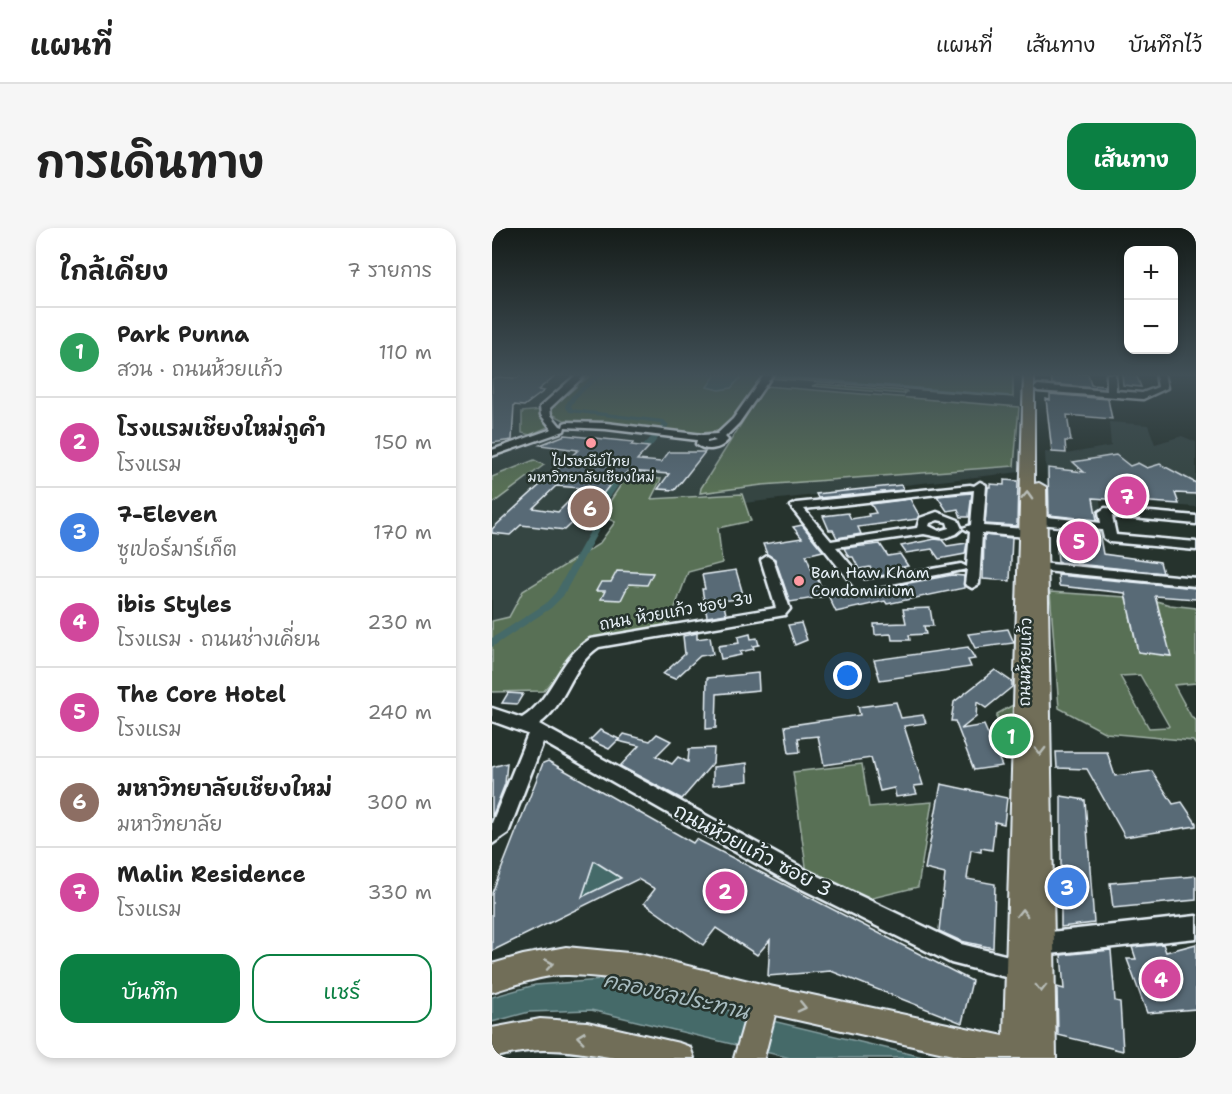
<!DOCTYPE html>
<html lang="th">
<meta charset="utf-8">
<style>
:root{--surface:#fff;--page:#f6f6f6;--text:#222;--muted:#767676;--line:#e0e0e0;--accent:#0b8043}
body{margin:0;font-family:"Shantell Sans","Playpen Sans Thai",sans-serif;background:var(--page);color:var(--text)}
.controls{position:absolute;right:18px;top:18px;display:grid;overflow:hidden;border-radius:12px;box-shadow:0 3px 9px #0003}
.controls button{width:54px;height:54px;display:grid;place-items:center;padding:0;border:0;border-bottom:2px solid var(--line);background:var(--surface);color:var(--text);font:30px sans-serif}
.you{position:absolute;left:356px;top:448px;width:21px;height:21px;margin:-15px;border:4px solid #fff;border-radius:50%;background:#1a73e8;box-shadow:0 0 0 9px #1a73e833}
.badge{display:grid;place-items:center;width:39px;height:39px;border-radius:50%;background:var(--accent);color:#fff;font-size:20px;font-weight:700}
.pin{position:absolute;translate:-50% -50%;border:3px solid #fff;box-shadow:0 2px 6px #0006}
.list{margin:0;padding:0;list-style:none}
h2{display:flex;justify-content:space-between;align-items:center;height:78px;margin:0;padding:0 24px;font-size:26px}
h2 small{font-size:20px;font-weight:400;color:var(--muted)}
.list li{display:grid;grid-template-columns:39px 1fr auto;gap:18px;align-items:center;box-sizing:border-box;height:90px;padding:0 24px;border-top:2px solid var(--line)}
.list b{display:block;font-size:22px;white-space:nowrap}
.list p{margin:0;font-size:20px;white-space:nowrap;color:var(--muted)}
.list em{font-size:20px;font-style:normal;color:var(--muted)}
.actions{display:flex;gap:12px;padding:18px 24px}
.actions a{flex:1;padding:14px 0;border:2px solid var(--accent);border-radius:18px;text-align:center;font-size:21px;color:var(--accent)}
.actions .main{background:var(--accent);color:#fff}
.map{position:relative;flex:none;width:704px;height:830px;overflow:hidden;border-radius:18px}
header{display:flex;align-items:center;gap:36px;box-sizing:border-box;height:84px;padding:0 30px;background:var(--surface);border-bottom:2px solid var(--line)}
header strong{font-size:28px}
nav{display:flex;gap:33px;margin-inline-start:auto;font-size:21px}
.intro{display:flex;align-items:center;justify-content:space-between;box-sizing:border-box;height:144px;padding:0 36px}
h1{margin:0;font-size:42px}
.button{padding:15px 27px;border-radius:18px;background:var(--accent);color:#fff;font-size:21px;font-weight:700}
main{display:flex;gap:36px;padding:0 36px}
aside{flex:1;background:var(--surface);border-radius:18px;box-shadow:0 3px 9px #0003}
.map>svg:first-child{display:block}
.built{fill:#354443}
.green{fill:#597055;stroke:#a0b0a6;stroke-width:1.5;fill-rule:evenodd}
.water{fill:#456a69;stroke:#86a0a2;stroke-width:1.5}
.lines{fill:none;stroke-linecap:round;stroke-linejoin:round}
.stream{stroke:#86a0a2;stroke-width:2}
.canal{fill:#456a69;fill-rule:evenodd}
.building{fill:#586b76;stroke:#e8f1f8;stroke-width:1.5;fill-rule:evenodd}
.minor-casing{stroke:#e8f1f8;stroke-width:5}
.major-casing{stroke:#e8f1f8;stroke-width:4}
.minor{fill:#26332d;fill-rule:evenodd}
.major{fill:#716e59;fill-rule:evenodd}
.oneway{stroke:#b8bdb8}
.poi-dot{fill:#ff9aa2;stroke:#26332d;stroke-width:2}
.labels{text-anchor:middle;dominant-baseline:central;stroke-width:5;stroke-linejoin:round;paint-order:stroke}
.far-poi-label{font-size:14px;fill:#e8f1f8;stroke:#26332d}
.poi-label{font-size:16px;fill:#e8f1f8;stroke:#26332d;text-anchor:start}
.street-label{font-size:16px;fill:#e8f1f8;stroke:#26332d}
.near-street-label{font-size:20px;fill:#e8f1f8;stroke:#26332d}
.near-water-label{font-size:21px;font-style:italic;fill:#a7bbbf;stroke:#26332d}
</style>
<header>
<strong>แผนที่</strong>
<nav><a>แผนที่</a><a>เส้นทาง</a><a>บันทึกไว้</a></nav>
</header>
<div class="intro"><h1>การเดินทาง</h1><a class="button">เส้นทาง</a></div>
<main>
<aside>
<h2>ใกล้เคียง<small>7 รายการ</small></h2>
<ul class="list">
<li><span class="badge" style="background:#2e9e5b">1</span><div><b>Park Punna</b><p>สวน · ถนนห้วยแก้ว</p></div><em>110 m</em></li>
<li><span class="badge" style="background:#d1479c">2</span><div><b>โรงแรมเชียงใหม่ภูคำ</b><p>โรงแรม</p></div><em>150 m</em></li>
<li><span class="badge" style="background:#3f7fe0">3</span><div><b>7-Eleven</b><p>ซูเปอร์มาร์เก็ต</p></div><em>170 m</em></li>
<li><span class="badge" style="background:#d1479c">4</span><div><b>ibis Styles</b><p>โรงแรม · ถนนช่างเคี่ยน</p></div><em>230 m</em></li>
<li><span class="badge" style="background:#d1479c">5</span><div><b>The Core Hotel</b><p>โรงแรม</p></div><em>240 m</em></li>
<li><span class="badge" style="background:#8d6e63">6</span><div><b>มหาวิทยาลัยเชียงใหม่</b><p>มหาวิทยาลัย</p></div><em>300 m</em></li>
<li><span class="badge" style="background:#d1479c">7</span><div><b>Malin Residence</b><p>โรงแรม</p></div><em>330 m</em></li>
</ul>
<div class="actions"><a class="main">บันทึก</a><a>แชร์</a></div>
</aside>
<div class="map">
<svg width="704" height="830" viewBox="0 0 704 830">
<rect width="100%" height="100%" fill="#26332d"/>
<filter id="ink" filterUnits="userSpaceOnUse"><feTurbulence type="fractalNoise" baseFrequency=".0167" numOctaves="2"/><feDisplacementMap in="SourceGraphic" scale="12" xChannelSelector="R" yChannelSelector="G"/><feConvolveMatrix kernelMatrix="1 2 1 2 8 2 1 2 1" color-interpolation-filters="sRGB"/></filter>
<g filter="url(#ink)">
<!-- built -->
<g class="built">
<path d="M0,146H531L533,179L528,244L136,288L116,294L101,304L89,335L0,406Z"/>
<path d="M617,194L656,197L663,216L690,208L704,214V279L608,272L611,295L556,290L553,224L574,226L619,218Z"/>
</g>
<!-- green -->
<g class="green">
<path d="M95,146H273L232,202L203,206L72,192L62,187L58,181L59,176L68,169H72L84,159L81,158L86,154H90L99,147Z"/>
<path d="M280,146H521V169L277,150Z"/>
<path d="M325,156L414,163L415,164L412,166L320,158Z"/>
<path d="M273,158L527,179L522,238L270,257L208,265L209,260Z"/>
<path d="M49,182L58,198L38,207L30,205V184Z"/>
<path d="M42,232L52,237L0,276V249Z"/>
<path d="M134,249L169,251L159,271L250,266L259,293L226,300L230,335L196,344L177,396L98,411L51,463L0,464V393L17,389L31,363L107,316L123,294L109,287Z"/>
<path d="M558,364L634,369L646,423L678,428L665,373L678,377L704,380V455L682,457L700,490L704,492V517L701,513L614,505L567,480ZM648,447L677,498L676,499L657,500L628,448Z"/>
<path d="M528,476L527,527C513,519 503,503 505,486L521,477Z"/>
<path d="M370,536L377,579L440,574L426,659L368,673L315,646L301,544Z"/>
</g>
<!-- water -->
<g class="water">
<path d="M224,146H251V147L239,160L227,162L215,159Z"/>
<path d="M102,633L129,650L90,669Z"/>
<path d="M110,752L435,830H298L99,782L37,784L0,794V769L43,757Z"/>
</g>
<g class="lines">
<!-- stream -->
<path class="stream" d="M281,148L516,168"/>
<!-- canal -->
<g class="canal">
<path d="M104,146H111L84,170L79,178L81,181L172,192L177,197L158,220L151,218L170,197L168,195L77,184L73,178L79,168Z"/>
<path d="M121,253H124L128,255L98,297H92L91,295Z"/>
<path d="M105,295L109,298L71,368L59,380L0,419V410L53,376L64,364L101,298Z"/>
</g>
</g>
<!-- building -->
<g class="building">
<path d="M30,146H65L46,162L52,163L32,178L22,177L20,212L0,215V151L6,149L25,150Z"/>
<path d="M559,146H596L599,157L613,158V161L560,156Z"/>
<path d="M630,146H644L649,159L631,157Z"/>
<path d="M558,166L616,171L620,191L575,187L579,213H573L574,225L560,224L554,171L558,172Z"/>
<path d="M73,207L142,214L139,217L157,219L145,232L169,234L177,224H213L183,262L166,261L177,246L136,243L130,249H124L96,285L92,284L73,302L29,297L18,307L0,305V301L86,222L48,217ZM64,258L90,260L66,284L41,280Z"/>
<path d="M624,227L638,238L646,235L655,240L668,236L704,255V266L683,265L687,276L601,270L605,292L557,287L556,240L592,244L581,234Z"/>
<path d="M512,252L526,253L525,298L493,296L496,259H498V256L512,257Z"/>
<path d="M409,257L412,262L326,270L324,266Z"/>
<path d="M480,265L477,289H469L466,281L455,283L445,268Z"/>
<path d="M418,271L427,287L425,291L366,299L369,306L345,310L341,302H337L331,288L356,285L359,291L377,288L376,286L384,285L379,276Z"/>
<path d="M310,297L331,323L314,327L322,348L324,347L329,359L332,358L336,368L298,374L283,331L275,326L271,316L310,310L301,299Z"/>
<path d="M590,302L607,304L611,326L668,334L671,345L566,334L564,307L591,310Z"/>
<path d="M492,307L520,310L518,353L491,351Z"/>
<path d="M443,311L450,312L455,318L475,315L473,326L447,331L440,321L414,325L409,318Z"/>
<path d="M388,316L396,328L408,326L416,338L395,342L398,346L383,349L378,339L367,341L361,329H357L352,320Z"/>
<path d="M244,342L252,370L231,373L234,386L215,389L210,361H213L210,347Z"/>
<path d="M125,343L161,345L155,357L137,356L129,372L109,371L113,363H104L109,354H119Z"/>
<path d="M460,347L472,348V360L395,376L393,373L344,384L334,363L358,357L371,369L388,364L387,362L390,360Z"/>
<path d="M566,347L704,360V371L663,368L679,428L646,424L633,365L567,358Z"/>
<path d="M438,380L441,398H432L434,406L417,407L418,412H400L399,406L383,407L382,396L414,395L411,381Z"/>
<path d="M309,395L315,412L303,417L296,397Z"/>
<path d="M516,401L522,415L483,420L476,406Z"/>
<path d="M205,405V411L218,409L221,426L208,428L183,451L171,446L193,426L191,408Z"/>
<path d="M258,406L259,411L265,410L267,417L261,418L262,421L248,424L249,427L229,431L226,418L247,415L246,409Z"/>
<path d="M476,419L483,431L476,432L479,439L388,452L382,432Z"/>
<path d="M503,442L520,454V459L494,480L485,474L484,489L469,501L492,497L510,538L482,542L463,493H459L462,474Z"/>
<path d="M266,445L267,462L225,466L224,500L214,501L215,450Z"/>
<path d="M16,465L31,466L25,476L10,475Z"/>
<path d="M404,474L409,490L431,487L434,495L412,498L431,557L422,558L425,566L404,569L402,560L388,563L379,530L332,537L326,508L306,510L308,524L297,525L293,498L368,487L366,479Z"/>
<path d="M108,502L127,511L117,521L98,512Z"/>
<path d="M132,506L158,513L165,506L179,513L164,528L180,536L186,529L196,534L197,521L222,520L221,535L190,571L128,538L147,518L126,513Z"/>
<path d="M564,524H615L623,548L660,543L681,576L690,574L704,595V598L633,609L595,541L565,540Z"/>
<path d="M56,533L201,615L204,611L480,753L470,795L339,743L276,748L278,712L265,727L224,700L211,717L152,675L163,661L146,651L0,723V665L51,535ZM102,633L129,650L90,669Z"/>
<path d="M15,535L13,556L0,589V539Z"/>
<path d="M255,535L256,553L221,557V539Z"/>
<path d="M449,556L515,570L512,596L503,594L500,622L489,620V624L479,622L475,651L503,656L501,720L469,713L447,703L453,646L433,641Z"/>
<path d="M569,568L593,572L602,695L569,699Z"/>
<path d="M704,648V672L621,680L618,655Z"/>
<path d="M671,716L674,724L704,716V781L655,785L635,731H644L640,719Z"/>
<path d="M619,722L623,773L628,774L631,823L566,807L565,759L572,761L569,727Z"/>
</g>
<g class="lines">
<defs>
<g id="minor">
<path d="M85,146H94L58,180L59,187L68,198L71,199L72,195L75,194L114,195L211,207L225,206L241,191L273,146H281L247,195L233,209L236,212C228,222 214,224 204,216L205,212L114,201L73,199L72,203L0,228V222L60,201L49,187L48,179ZM220,211L224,213L215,215V212Z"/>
<path d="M615,146H623L624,163L650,165L666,159L664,146H672L675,160L651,171L546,163L542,160L546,157L615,163Z"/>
<path d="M488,254L494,257L491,298L534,301L540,305L534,309L490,305L487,356L480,360L473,356L475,341L369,362L364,361L298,278L304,275L478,257L482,258ZM482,262L479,297L471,300L478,304L475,339L469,336L372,353L344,319L432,306L452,310L464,306L470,301L466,292L445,284L428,290L425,300L339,313L312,281ZM446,292L455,294L457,300L447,303L437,298L438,295Z"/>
<path d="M613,280L704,288V296L620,288L624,307L704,314V322L618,314L612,310L610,302L547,296L541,292L547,288L609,295L607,284Z"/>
<path d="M275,328L281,332L298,381L293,387L107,419C78,438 75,477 47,496L314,642L469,716L537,733L541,741L537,749L529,753L459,735L300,656L51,514L16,605L0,616V595L36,506L0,493V480L30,490C61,471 66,431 98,411L284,380L269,332Z"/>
<path d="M548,335L704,350V358L543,342L541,339L543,336Z"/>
<path d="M704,688V710L549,727L541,724L538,716L541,708L549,705Z"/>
</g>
<g id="major">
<path d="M532,146H542V256L547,255L554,259L564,830H474L283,787L272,830H242L256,781C197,766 137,748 76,747C51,746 24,757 0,764V736L31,727L74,719L147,726L273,757L512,808Z"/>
<path d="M48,791L95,794L187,815L198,819L202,830C177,830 149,830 123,830C72,822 52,817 0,830V800Z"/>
</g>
</defs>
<!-- minor casing -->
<use href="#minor" class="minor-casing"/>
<!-- major casing -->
<use href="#major" class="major-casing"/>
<!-- minor -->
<use href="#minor" class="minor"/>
<!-- major -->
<use href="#major" class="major"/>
</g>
<!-- one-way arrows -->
<defs><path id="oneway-chevron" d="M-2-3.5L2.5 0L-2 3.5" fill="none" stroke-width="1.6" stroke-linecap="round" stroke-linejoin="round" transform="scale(1.5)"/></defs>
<g class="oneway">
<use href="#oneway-chevron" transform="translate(535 268) rotate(-88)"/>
<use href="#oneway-chevron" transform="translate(548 523) rotate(90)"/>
<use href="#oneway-chevron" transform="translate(530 685) rotate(-89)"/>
<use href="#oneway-chevron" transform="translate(57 736) rotate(-10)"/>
<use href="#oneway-chevron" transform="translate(549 760) rotate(90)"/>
<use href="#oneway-chevron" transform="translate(310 779) rotate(13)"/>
<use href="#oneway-chevron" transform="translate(89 809) rotate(-173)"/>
</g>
</g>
<!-- sky -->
<linearGradient id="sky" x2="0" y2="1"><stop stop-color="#151c19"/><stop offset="0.56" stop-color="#415057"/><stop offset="1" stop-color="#415057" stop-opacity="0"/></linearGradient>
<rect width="704" height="262" fill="url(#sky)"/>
<!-- markers -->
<g class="poi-dot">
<circle cx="99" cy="215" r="6"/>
<circle cx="307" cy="353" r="6"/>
</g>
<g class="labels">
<!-- far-poi labels -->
<g class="far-poi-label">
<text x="99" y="233">ไปรษณีย์ไทย<tspan x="99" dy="16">มหาวิทยาลัยเชียงใหม่</tspan></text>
</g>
<!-- poi labels -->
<g class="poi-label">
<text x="319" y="344">Ban Haw Kham<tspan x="319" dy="18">Condominium</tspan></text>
</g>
<!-- street labels -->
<g class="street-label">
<text transform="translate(184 383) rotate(-10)">ถนน ห้วยแก้ว ซอย 3ข</text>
<text transform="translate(533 434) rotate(-89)">ถนนห้วยแก้ว</text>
</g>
<!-- near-street labels -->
<g class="near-street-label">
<text transform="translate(261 622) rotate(28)">ถนนห้วยแก้ว ซอย 3</text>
</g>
<!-- near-water labels -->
<g class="near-water-label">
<text transform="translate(184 768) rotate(13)">คลองชลประทาน</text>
</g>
</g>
</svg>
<div class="controls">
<button>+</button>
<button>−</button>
</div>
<div class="you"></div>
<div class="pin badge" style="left:519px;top:508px;background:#2e9e5b">1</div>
<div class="pin badge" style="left:233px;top:663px;background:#d1479c">2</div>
<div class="pin badge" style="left:575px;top:659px;background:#3f7fe0">3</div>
<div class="pin badge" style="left:669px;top:751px;background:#d1479c">4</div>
<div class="pin badge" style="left:587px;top:313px;background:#d1479c">5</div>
<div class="pin badge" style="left:98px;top:280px;background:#8d6e63">6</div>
<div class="pin badge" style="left:635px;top:268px;background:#d1479c">7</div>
</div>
</main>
